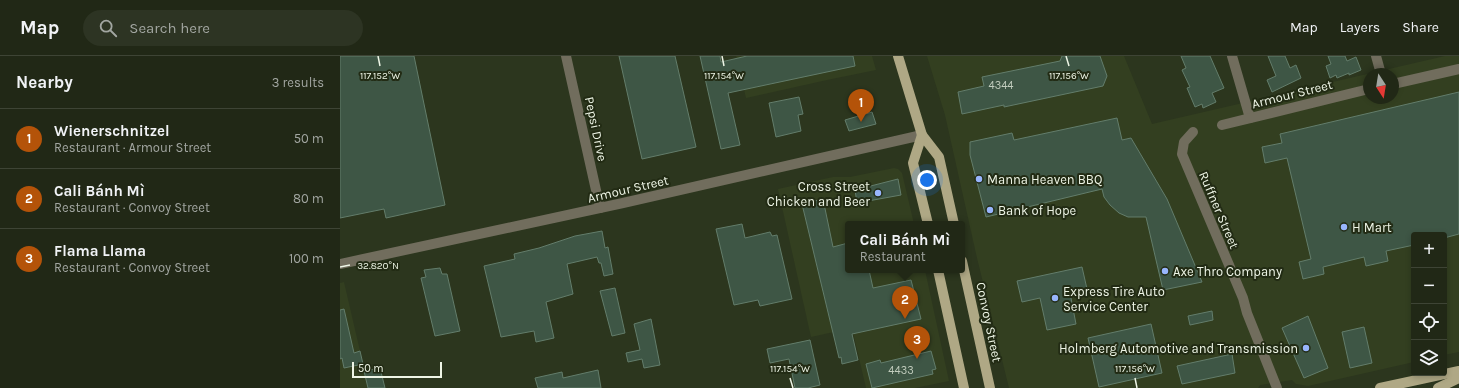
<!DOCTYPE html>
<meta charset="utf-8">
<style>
:root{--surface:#212816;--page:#2d3423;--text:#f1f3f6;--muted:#a2a6a1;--line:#3e4435;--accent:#b45309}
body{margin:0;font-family:Karla,sans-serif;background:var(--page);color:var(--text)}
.controls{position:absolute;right:12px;bottom:12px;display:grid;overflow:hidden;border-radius:4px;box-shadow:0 2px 6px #0003}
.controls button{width:36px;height:36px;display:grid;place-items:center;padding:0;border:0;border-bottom:1px solid var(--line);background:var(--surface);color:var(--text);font:20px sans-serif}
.compass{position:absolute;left:1023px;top:12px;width:36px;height:36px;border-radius:50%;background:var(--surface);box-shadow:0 2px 6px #0003;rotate:168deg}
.scale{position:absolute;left:12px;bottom:10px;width:90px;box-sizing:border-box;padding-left:4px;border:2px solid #eef5e6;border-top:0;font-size:11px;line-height:14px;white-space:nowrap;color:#eef5e6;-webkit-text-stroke:3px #222b14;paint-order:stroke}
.you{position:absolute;left:587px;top:124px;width:14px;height:14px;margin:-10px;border:3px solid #fff;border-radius:50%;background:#1a73e8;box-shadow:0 0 0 6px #1a73e833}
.badge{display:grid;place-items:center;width:26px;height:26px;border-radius:50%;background:var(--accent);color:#fff;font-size:13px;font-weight:700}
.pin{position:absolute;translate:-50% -33px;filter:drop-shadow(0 1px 2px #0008)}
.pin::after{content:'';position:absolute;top:21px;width:14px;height:12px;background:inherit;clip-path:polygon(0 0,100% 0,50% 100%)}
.popup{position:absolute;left:505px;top:165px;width:120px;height:52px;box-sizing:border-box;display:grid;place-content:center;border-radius:4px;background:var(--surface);filter:drop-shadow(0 1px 3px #0005);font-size:13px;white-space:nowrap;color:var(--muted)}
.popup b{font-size:15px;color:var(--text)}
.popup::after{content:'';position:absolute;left:50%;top:100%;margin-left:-8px;border:8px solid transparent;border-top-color:var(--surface)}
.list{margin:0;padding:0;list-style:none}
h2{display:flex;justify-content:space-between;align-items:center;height:52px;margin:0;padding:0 16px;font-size:17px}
h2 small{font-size:13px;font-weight:400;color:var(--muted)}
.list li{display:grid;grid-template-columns:26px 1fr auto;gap:12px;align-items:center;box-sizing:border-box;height:60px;padding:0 16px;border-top:1px solid var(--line)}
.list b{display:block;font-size:15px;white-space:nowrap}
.list p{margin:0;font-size:13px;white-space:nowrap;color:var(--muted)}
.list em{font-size:13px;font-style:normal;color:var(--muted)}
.icon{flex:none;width:22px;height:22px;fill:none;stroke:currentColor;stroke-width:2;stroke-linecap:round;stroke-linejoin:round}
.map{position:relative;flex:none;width:1119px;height:332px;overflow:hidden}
header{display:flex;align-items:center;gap:24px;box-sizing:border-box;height:56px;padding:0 20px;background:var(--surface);border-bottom:1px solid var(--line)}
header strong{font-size:19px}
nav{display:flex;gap:22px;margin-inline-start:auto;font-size:14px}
.search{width:280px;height:36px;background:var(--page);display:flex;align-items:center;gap:10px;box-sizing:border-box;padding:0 14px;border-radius:22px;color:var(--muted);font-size:15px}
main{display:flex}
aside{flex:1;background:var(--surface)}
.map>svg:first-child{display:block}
.built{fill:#333f20;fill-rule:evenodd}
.building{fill:#3e5645;stroke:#637d6b}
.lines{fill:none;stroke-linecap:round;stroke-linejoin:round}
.minor{stroke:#716d5d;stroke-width:10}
.tertiary{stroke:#716d5d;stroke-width:10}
.primary{stroke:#afa885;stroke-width:10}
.ticks{fill:none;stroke:#eef5e6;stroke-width:1.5}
.poi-dot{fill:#98b5fd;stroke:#222b14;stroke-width:1.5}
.labels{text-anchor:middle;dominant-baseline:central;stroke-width:4;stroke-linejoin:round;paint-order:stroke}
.number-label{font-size:11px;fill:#c2cdbe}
.street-label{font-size:13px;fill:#eef5e6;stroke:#222b14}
.poi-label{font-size:13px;fill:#eef5e6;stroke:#222b14;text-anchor:start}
.ticks-label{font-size:10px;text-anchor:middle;fill:#eef5e6;stroke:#222b14;stroke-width:4;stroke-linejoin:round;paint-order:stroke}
</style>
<header>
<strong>Map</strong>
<div class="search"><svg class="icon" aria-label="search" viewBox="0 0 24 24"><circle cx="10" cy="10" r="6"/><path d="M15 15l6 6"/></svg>Search here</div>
<nav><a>Map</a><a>Layers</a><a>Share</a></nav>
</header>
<main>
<aside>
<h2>Nearby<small>3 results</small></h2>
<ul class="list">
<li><span class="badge">1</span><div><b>Wienerschnitzel</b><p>Restaurant · Armour Street</p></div><em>50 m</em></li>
<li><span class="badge">2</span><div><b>Cali Bánh Mì</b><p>Restaurant · Convoy Street</p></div><em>80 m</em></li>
<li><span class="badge">3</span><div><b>Flama Llama</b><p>Restaurant · Convoy Street</p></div><em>100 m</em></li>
</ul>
</aside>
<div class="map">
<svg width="1119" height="332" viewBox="0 0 1119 332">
<rect width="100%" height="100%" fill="#2c361e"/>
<!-- built -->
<g class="built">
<path d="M396,0H532L536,14L487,24L406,42Z"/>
<path d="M587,0H784L812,68L1105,0H1119V296L1104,299V179H1074V306L968,330L956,328L952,324L920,329L918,332H669L637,202L605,59ZM1029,18H1053V42H1029Z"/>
<path d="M554,112L558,113L562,117L574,168H508V214H585L609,325L575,332H526L512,272L471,281L438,133L493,121H510Z"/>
<path d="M4,226L20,295L28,332H0V227Z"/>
</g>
<!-- building -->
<g class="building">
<path d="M0,0H74L105,149L46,162L44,153L0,162Z"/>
<path d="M279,0H335L356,91L302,103Z"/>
<path d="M360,0H380L381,6L407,0H513L515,10L388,37L400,89L381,93Z"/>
<path d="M722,0H760L767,20L763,30L664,51V49L622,58L618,36L644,30L642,21L720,5Z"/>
<path d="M841,0H870L884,32L872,37L876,46L863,52L862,48L855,51L847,32L850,31L842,14L846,12Z"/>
<path d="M928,0H945L950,12L956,9L961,22L932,36L927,24L936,20Z"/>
<path d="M988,0H1005L1007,5L1016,1L1021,14L1009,19V17L997,22L996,19L990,22L986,10L991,8Z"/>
<path d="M1119,36V178L1104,182V179H1074V189L1046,195L1048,205L1026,210L1024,201L983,211L984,218L963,223L959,206L971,203L947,102L925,107L922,91L942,87L940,78Z"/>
<path d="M459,41L463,58L458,59L461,75L436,81L429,47Z"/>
<path d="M532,56L536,68L509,75L505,64Z"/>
<path d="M777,62L782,84L791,82L827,143L862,226L823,234L806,161H788L779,157L770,149L764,141L762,133L646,161L630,99V86L672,77L674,84Z"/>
<path d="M558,123L561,139L517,147L515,134Z"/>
<path d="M483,143L493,191L508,187V214H529L533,232L571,224L581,263L512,278L518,304L502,308L501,301L499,302L462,148Z"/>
<path d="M402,168L405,182L430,176L432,180L437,179L452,243L420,250L418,244L394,249L376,173Z"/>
<path d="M262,175L265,192L268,191L273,218L264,220L261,207H259L257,201L227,208L233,238L206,246L214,282L196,286L194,275L161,281L144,210L175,203L174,198L199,192L235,180Z"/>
<path d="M742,211L747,233L730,237L736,268L707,274L700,242L682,246L677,225Z"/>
<path d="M100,212L102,218H107L120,275L95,280L81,222L86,221L84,214Z"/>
<path d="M275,232L285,277L272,280L260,235Z"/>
<path d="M4,253L14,297L20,295L23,308L4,312L2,302L0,303V254Z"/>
<path d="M872,255L873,264L850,269L848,260Z"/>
<path d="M968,260L988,312L964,322L942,272Z"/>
<path d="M311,263L320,309L304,312L302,303L288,306L286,297L300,294L294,268Z"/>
<path d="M811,268L822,317L759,331L748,282Z"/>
<path d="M1024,271L1032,307L1010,312L1002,276Z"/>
<path d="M470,284L480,329L468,332H455L449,303L430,307L427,293Z"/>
<path d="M591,295L596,313L592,314L593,318L532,332L526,308L540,304L541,307Z"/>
<path d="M892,298L895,317L842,328L837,310Z"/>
<path d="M40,312L45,332H28L24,315Z"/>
<path d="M258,314L261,332H198L195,322L222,316L223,322Z"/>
</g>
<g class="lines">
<!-- minor -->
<g class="minor">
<path d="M226,0L260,152"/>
<path d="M892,0L910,62"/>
<path d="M1036,0L1041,18"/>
<path d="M1053,28L1119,13"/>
<path d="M882,69L1029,33"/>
<path d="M853,76L844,86L842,98L903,242L907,257L937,332"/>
</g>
<!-- tertiary -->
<path class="tertiary" d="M0,208L283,147L582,79"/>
<!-- primary -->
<g class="primary">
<path d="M558,0L582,79L599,101L614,168"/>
<path d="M582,79L573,107L588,168"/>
<path d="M622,205L650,332"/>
<path d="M598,214L624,332"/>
<path d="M1040,332L1119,315"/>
<path d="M1098,332L1119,322"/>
</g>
</g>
<!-- ticks -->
<path class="ticks" d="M38,0L40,10M382,0L384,10M726,0L729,10M0,211L10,209M450,322L453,332M795,322L797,332"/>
<!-- markers -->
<g class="poi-dot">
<circle cx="639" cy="123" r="4"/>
<circle cx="538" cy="137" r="4"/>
<circle cx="650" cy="154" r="4"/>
<circle cx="1004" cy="171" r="4"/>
<circle cx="825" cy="215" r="4"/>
<circle cx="715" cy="242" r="4"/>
<circle cx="966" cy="292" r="4"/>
</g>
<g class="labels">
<!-- number labels -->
<g class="number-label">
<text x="661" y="29">4344</text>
<text x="561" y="314">4433</text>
</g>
<!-- street labels -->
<g class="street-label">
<text transform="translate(952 38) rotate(-14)">Armour Street</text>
<text transform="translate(256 73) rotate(78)">Pepsi Drive</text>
<text transform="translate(288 133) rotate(-13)">Armour Street</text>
<text transform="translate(879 154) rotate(67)">Ruffner Street</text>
<text transform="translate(649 266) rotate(78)">Convoy Street</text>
</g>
<!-- poi labels -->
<g class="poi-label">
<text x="647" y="123">Manna Heaven BBQ</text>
<text x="530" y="130" text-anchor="end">Cross Street<tspan x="530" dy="15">Chicken and Beer</tspan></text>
<text x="658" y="154">Bank of Hope</text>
<text x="1012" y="171">H Mart</text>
<text x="833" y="215">Axe Thro Company</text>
<text x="723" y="235">Express Tire Auto<tspan x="723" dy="15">Service Center</tspan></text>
<text x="958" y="292" text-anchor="end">Holmberg Automotive and Transmission</text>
</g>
</g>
<g class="ticks-label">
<text x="40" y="23">117.152°W</text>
<text x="384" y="23">117.154°W</text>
<text x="729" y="23">117.156°W</text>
<text x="38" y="213">32.820°N</text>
<text x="450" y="316">117.154°W</text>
<text x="795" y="316">117.156°W</text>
</g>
</svg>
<div class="controls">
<button>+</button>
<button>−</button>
<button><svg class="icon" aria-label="locate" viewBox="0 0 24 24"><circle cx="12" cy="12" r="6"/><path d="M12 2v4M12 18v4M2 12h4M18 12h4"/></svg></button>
<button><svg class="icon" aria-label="layers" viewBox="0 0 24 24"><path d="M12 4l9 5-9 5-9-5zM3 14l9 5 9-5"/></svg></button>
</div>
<svg class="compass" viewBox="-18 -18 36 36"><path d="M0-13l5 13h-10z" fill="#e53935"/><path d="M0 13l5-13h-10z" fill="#a2a6a1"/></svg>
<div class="scale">50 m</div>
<div class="you"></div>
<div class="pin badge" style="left:521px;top:66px">1</div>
<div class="pin badge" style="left:565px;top:263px">2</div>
<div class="popup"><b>Cali Bánh Mì</b>Restaurant</div>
<div class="pin badge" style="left:577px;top:303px">3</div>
</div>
</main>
